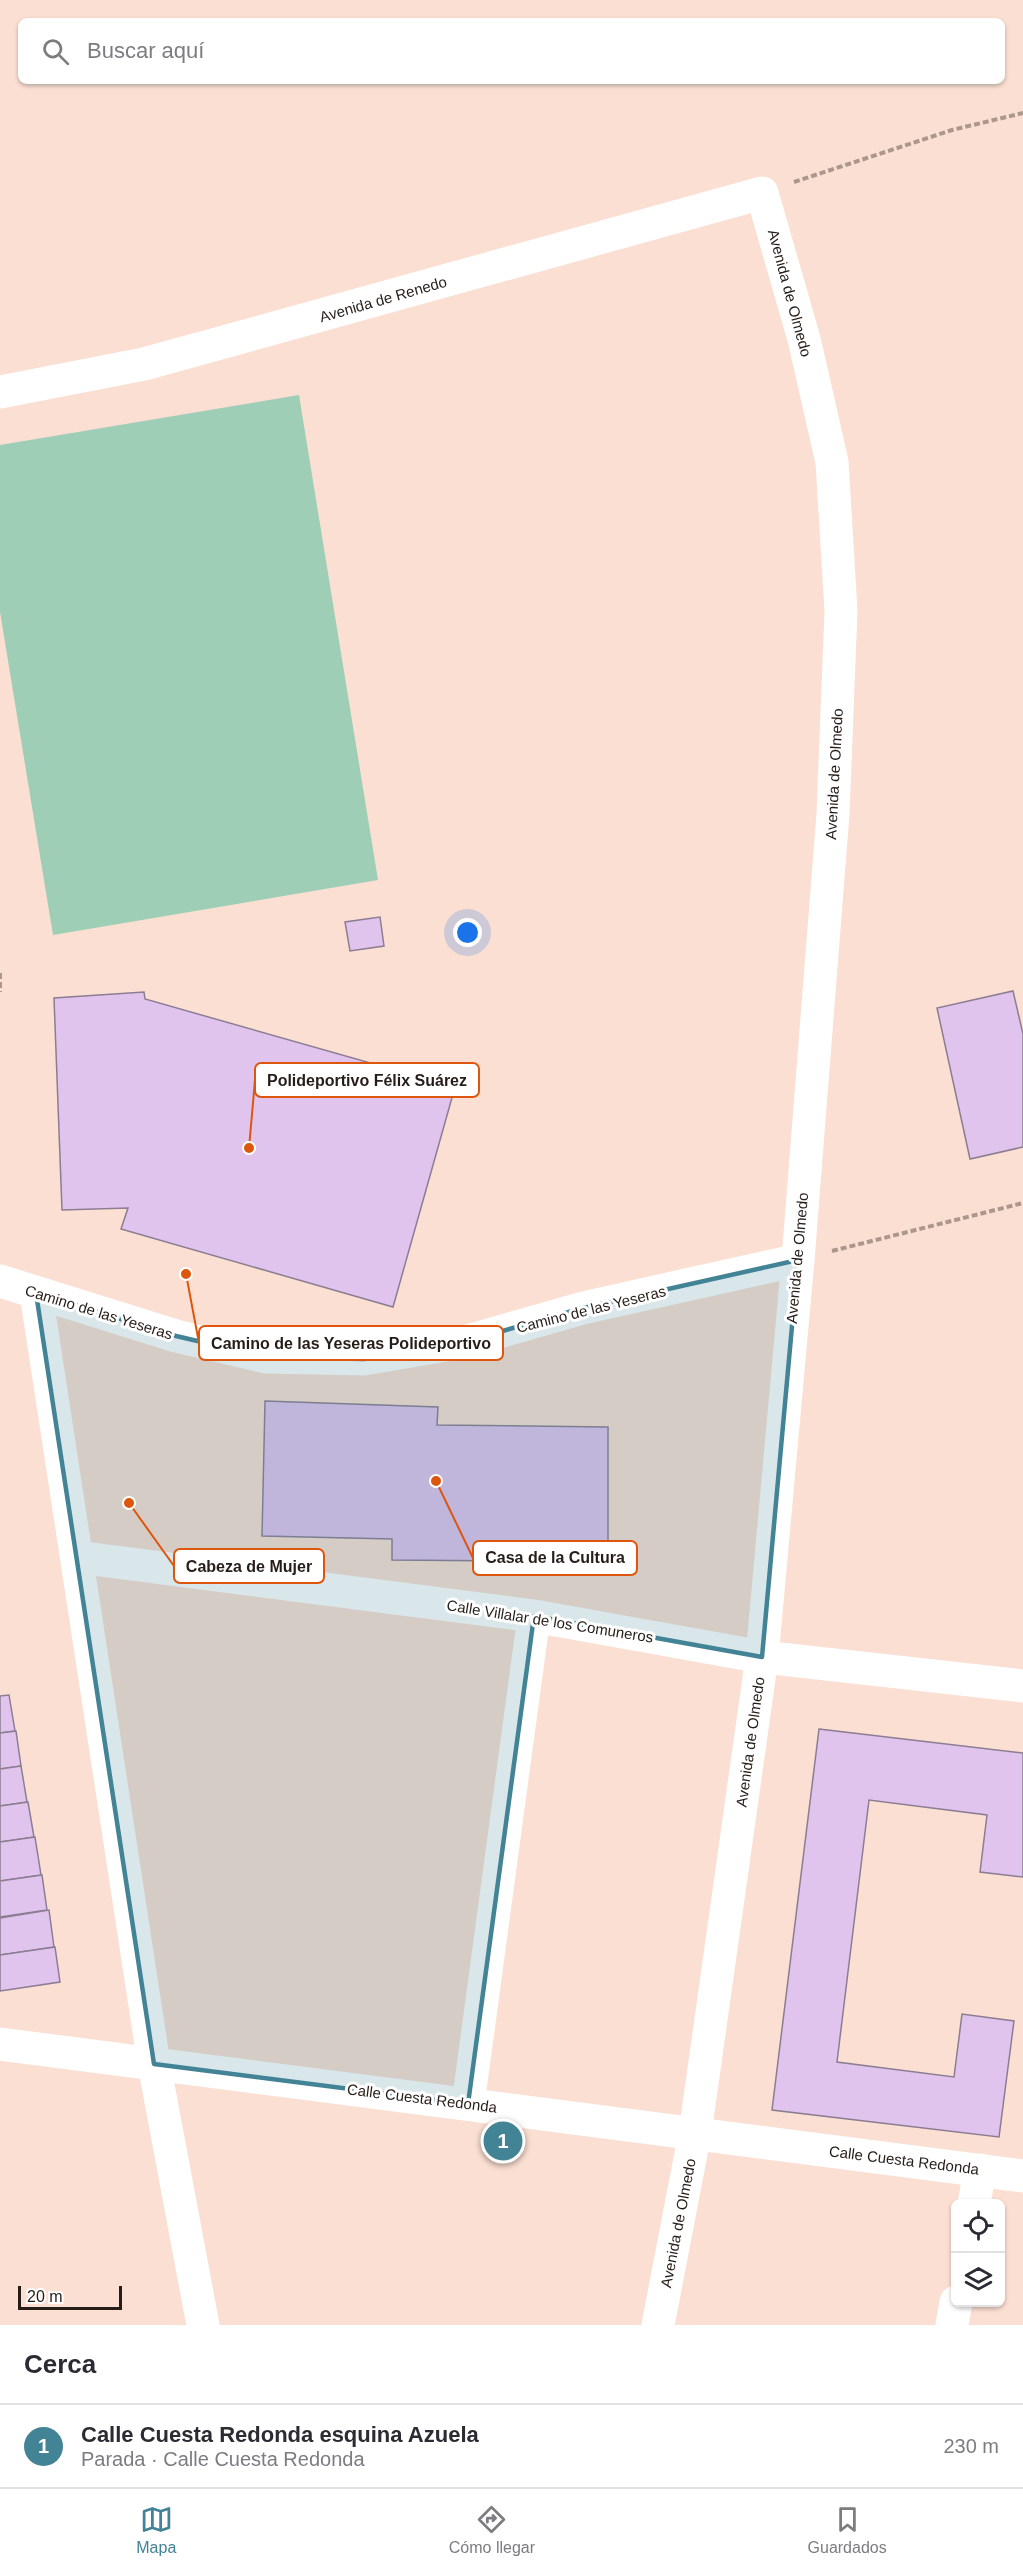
<!DOCTYPE html>
<html lang="es">
<meta charset="utf-8">
<style>
:root{--surface:#fff;--page:#f2f2f3;--text:#2b2b33;--muted:#7c7c81;--line:#e1e1e2;--accent:#438396}
body{margin:0;font-family:Helvetica,sans-serif;background:var(--page);color:var(--text)}
.controls{position:absolute;right:18px;bottom:18px;display:grid;overflow:hidden;border-radius:9px;box-shadow:0 2px 4px #0004}
.controls button{width:54px;height:54px;display:grid;place-items:center;padding:0;border:0;border-bottom:2px solid var(--line);background:var(--surface);color:var(--text);font:30px sans-serif}
.scale{position:absolute;left:18px;bottom:15px;width:104px;box-sizing:border-box;padding-left:6px;border:3px solid #261d18;border-top:0;font-size:16px;line-height:21px;white-space:nowrap;color:#261d18;-webkit-text-stroke:4px #fff;paint-order:stroke}
.you{position:absolute;left:468px;top:933px;width:21px;height:21px;margin:-15px;border:4px solid #fff;border-radius:50%;background:#1a73e8;box-shadow:0 0 0 9px #1a73e833}
.badge{display:grid;place-items:center;width:39px;height:39px;border-radius:50%;background:var(--accent);color:#fff;font-size:20px;font-weight:700}
.pin{position:absolute;translate:-50% -50%;border:3px solid #fff;box-shadow:0 2px 6px #0006}
.list{margin:0;padding:0;list-style:none}
h2{display:flex;justify-content:space-between;align-items:center;height:78px;margin:0;padding:0 24px;font-size:26px}
h2 small{font-size:20px;font-weight:400;color:var(--muted)}
.list li{display:grid;grid-template-columns:39px 1fr auto;gap:18px;align-items:center;box-sizing:border-box;height:84px;padding:0 24px;border-top:2px solid var(--line)}
.list b{display:block;font-size:22px;white-space:nowrap}
.list p{margin:0;font-size:20px;white-space:nowrap;color:var(--muted)}
.list em{font-size:20px;font-style:normal;color:var(--muted)}
.icon{flex:none;width:33px;height:33px;fill:none;stroke:currentColor;stroke-width:2;stroke-linecap:round;stroke-linejoin:round}
.map{position:relative;flex:none;width:1023px;height:2325px;overflow:hidden}
.search{position:absolute;background:var(--surface);box-shadow:0 2px 4px #0004;left:18px;right:18px;top:18px;height:66px;display:flex;align-items:center;gap:15px;box-sizing:border-box;padding:0 21px;border-radius:9px;color:var(--muted);font-size:22px}
.sheet{height:162px;background:var(--surface)}
nav{display:flex;justify-content:space-around;align-items:center;box-sizing:border-box;height:84px;border-top:2px solid var(--line);background:var(--surface);font-size:16px;color:var(--muted)}
nav a{display:grid;justify-items:center;gap:3px}
nav .on{color:var(--accent)}
.map>svg:first-child{display:block}
.green{fill:#9fceb7}
.building{fill:#e0c4ed;stroke:#8b7d92;stroke-width:1.5}
.lines{fill:none;stroke-linecap:round;stroke-linejoin:round}
.path{stroke:#ac978d;stroke-width:4;stroke-dasharray:6 3;stroke-linecap:butt}
.minor{stroke:#fff;stroke-width:33}
.marked{fill:#438396;fill-opacity:0.2;stroke:#438396;stroke-width:4.5;stroke-linejoin:round}
.labels{text-anchor:middle;dominant-baseline:central;stroke-width:6;stroke-linejoin:round;paint-order:stroke}
.street-label{font-size:15px;fill:#261d18;stroke:#fff}
.leader{fill:none;stroke:#de560d;stroke-width:2}
.callout-dot{fill:#de560d;stroke:#fff;stroke-width:2}
.callout{fill:#fff;stroke:#de560d;stroke-width:2}
.callout-label{font-size:16px;text-anchor:middle;font-weight:bold;fill:#261d18}
</style>
<div class="map">
<svg width="1023" height="2325" viewBox="0 0 1023 2325">
<rect width="100%" height="100%" fill="#fbdfd2"/>
<!-- green -->
<path class="green" d="M299,395L378,880L53,935L0,612V445Z"/>
<!-- building -->
<g class="building">
<path d="M380,917L384,946L350,951L345,922Z"/>
<path d="M1013,991L1023,1034V1147L970,1159L937,1008Z"/>
<path d="M144,992L145,999L455,1087L393,1307L121,1229L128,1208L62,1210L54,998Z"/>
<path d="M265,1401L438,1407L437,1425L608,1427V1562L392,1560V1539L262,1536Z"/>
<path d="M9,1695L15,1731L0,1733V1696Z"/>
<path d="M819,1729L1023,1753V1877L980,1872L987,1815L869,1800L837,2062L954,2077L962,2014L1014,2021L999,2137L772,2110Z"/>
<path d="M16,1731L21,1766L0,1769V1733Z"/>
<path d="M21,1766L27,1802L0,1806V1769Z"/>
<path d="M28,1802L34,1837L0,1842V1806Z"/>
<path d="M35,1837L41,1875L0,1881V1842Z"/>
<path d="M42,1875L47,1910L0,1917V1881Z"/>
<path d="M49,1910L54,1947L0,1955V1918Z"/>
<path d="M55,1947L60,1982L0,1991V1955Z"/>
</g>
<g class="lines">
<!-- path -->
<g class="path">
<path d="M794,182L952,130L1023,113"/>
<path d="M0,973V992"/>
<path d="M832,1251L1023,1203"/>
</g>
<!-- minor -->
<g class="minor">
<path d="M0,392L144,364L762,193L804,339L832,462L841,611L833,814L798,1260L762,1657L695,2133L658,2325"/>
<path d="M0,1281L176,1336L266,1357L364,1359L464,1342L583,1308L798,1260"/>
<path d="M36,1293L154,2064L203,2325"/>
<path d="M77,1557L534,1616L762,1657L1023,1686"/>
<path d="M0,2044L1023,2176"/>
<path d="M468,2104L534,1616"/>
<path d="M974,2204L980,2170"/>
<path d="M952,2325L956,2302"/>
</g>
</g>
<!-- marked area -->
<path class="marked" d="M798,1260L762,1657L534,1616L468,2104L154,2064L36,1293L176,1336L266,1357L364,1359L464,1342L583,1308Z"/>
<g class="labels">
<!-- street labels -->
<g class="street-label">
<text transform="translate(790 293) rotate(75)">Avenida de Olmedo</text>
<text transform="translate(383 299) rotate(-16)">Avenida de Renedo</text>
<text transform="translate(834 774) rotate(-87)">Avenida de Olmedo</text>
<text transform="translate(797 1258) rotate(-85)">Avenida de Olmedo</text>
<text transform="translate(591 1309) rotate(-14)">Camino de las Yeseras</text>
<text transform="translate(99 1312) rotate(17)">Camino de las Yeseras</text>
<text transform="translate(550 1621) rotate(9)">Calle Villalar de los Comuneros</text>
<text transform="translate(750 1742) rotate(-82)">Avenida de Olmedo</text>
<text transform="translate(422 2098) rotate(7)">Calle Cuesta Redonda</text>
<text transform="translate(904 2160) rotate(7)">Calle Cuesta Redonda</text>
<text transform="translate(678 2223) rotate(-79)">Avenida de Olmedo</text>
</g>
</g>
<!-- callouts -->
<path class="leader" d="M249 1148L255 1080M186 1274L199 1343M436 1481L473 1558M129 1503L174 1566"/>
<g class="callout-dot">
<circle cx="249" cy="1148" r="6"/>
<circle cx="186" cy="1274" r="6"/>
<circle cx="436" cy="1481" r="6"/>
<circle cx="129" cy="1503" r="6"/>
</g>
<g class="callout">
<rect x="255" y="1063" width="224" height="34" rx="6"/>
<rect x="199" y="1326" width="304" height="34" rx="6"/>
<rect x="473" y="1541" width="164" height="34" rx="6"/>
<rect x="174" y="1549" width="150" height="34" rx="6"/>
</g>
<g class="callout-label">
<text x="367" y="1086">Polideportivo Félix Suárez</text>
<text x="351" y="1349">Camino de las Yeseras Polideportivo</text>
<text x="555" y="1563">Casa de la Cultura</text>
<text x="249" y="1572">Cabeza de Mujer</text>
</g>
</svg>
<div class="controls">
<button><svg class="icon" aria-label="locate" viewBox="0 0 24 24"><circle cx="12" cy="12" r="6"/><path d="M12 2v4M12 18v4M2 12h4M18 12h4"/></svg></button>
<button><svg class="icon" aria-label="layers" viewBox="0 0 24 24"><path d="M12 4l9 5-9 5-9-5zM3 14l9 5 9-5"/></svg></button>
</div>
<div class="scale">20 m</div>
<div class="you"></div>
<div class="pin badge" style="left:503px;top:2141px">1</div>
<div class="search"><svg class="icon" aria-label="search" viewBox="0 0 24 24"><circle cx="10" cy="10" r="6"/><path d="M15 15l6 6"/></svg>Buscar aquí</div>
</div>
<section class="sheet">
<h2>Cerca<small></small></h2>
<ul class="list">
<li><span class="badge">1</span><div><b>Calle Cuesta Redonda esquina Azuela</b><p>Parada · Calle Cuesta Redonda</p></div><em>230 m</em></li>
</ul>
</section>
<nav>
<a class="on"><svg class="icon" aria-label="map" viewBox="0 0 24 24"><path d="M3 6l6-2 6 2 6-2v14l-6 2-6-2-6 2zM9 4v14M15 6v14"/></svg>Mapa</a>
<a><svg class="icon" aria-label="directions" viewBox="0 0 24 24"><path d="M12 3l9 9-9 9-9-9zM9 14v-3h6M13 9l2 2-2 2"/></svg>Cómo llegar</a>
<a><svg class="icon" aria-label="saved" viewBox="0 0 24 24"><path d="M7 4h10v16l-5-4-5 4z"/></svg>Guardados</a>
</nav>
